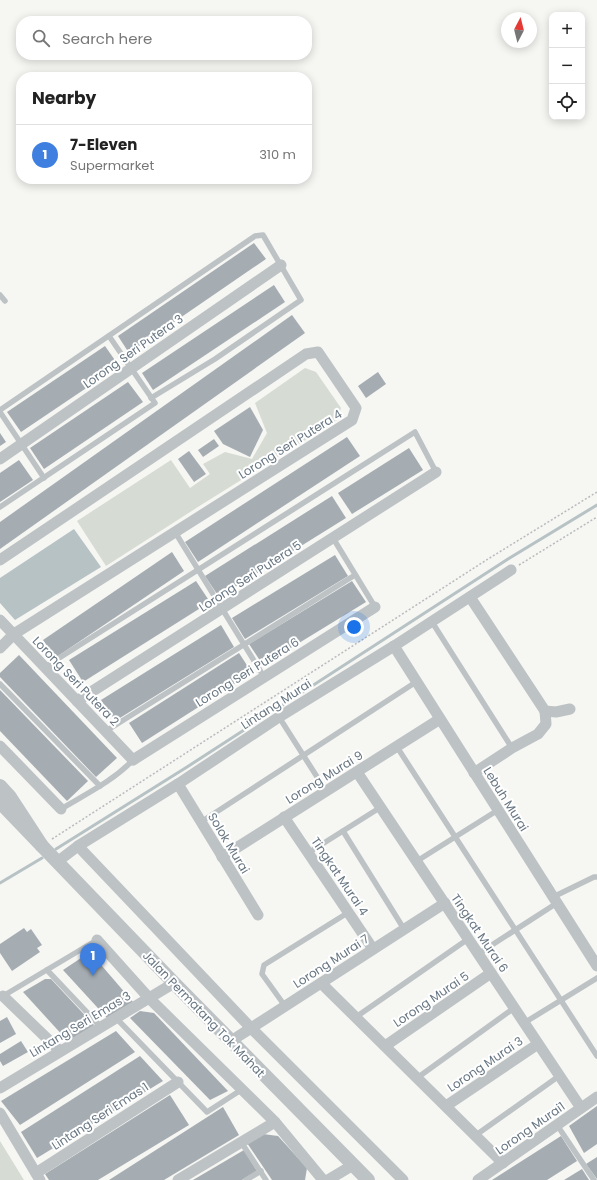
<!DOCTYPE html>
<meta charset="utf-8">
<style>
:root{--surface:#fff;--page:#f6f6f6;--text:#222;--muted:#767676;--line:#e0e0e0;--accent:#d55734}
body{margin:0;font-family:Poppins,sans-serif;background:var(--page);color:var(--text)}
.controls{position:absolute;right:12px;top:12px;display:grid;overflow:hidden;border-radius:8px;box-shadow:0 2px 10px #0003}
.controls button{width:36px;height:36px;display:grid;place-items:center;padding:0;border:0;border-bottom:1px solid var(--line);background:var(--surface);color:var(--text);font:20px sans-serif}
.compass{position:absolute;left:501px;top:12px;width:36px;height:36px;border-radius:50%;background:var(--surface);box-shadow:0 2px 10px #0003;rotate:7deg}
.you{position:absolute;left:354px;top:627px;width:14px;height:14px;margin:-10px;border:3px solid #fff;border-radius:50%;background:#1a73e8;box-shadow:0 0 0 6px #1a73e833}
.badge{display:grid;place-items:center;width:26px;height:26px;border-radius:50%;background:var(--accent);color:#fff;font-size:13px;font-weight:700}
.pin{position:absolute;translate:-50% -33px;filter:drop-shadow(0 1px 2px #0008)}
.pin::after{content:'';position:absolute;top:21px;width:14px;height:12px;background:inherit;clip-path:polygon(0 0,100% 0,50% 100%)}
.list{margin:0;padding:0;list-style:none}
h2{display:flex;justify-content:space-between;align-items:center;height:52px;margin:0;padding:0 16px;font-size:17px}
h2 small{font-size:13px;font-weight:400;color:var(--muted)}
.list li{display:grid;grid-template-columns:26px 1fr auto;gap:12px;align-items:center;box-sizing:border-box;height:60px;padding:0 16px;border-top:1px solid var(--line)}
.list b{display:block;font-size:15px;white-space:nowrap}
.list p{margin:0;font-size:13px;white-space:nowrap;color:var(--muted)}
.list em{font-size:13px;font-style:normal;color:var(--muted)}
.icon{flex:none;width:22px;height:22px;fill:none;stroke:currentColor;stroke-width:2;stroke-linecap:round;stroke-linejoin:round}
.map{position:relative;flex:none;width:597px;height:1180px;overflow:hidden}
.search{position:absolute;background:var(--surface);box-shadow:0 2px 10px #0003;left:16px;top:16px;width:296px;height:44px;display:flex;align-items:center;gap:10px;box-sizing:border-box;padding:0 14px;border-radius:16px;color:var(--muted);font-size:15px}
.panel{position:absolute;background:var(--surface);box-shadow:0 2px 10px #0003;left:16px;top:72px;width:296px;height:112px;border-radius:16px}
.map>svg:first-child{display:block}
.green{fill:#d6dbd3}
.water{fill:#b7c2c5}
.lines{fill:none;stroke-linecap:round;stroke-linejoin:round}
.stream{stroke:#b7c2c5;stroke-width:3}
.building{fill:#a5adb2}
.path{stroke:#b8bbbd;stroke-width:1.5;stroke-dasharray:2 2;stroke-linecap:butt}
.service{stroke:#bdc2c5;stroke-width:5.5}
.minor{stroke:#bdc2c5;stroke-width:11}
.tertiary{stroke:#bdc2c5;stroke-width:14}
.labels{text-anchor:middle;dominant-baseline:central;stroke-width:4;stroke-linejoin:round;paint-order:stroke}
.street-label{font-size:12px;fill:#677682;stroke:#fff}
</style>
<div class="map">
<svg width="597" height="1180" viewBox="0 0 597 1180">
<rect width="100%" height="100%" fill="#f6f6f3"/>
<!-- green -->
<g class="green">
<path d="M305,368L316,372L341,408L337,420L201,505L106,566L77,521L171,460L190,488L210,474L203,464L225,452L252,459L267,433L255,403Z"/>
<path d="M0,1141L24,1180H0Z"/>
</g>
<!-- water -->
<path class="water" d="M74,529L101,567L15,620L0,603V578Z"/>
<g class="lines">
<!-- stream -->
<g class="stream">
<path d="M56,849L187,767L508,559L597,505"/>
<path d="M0,883L42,858"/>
</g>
</g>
<!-- building -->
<g class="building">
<path d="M254,243L266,259L129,353L118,336Z"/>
<path d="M274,285L285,302L153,390L142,373Z"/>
<path d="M292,315L305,333L0,549V522Z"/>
<path d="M105,346L119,366L21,432L7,412Z"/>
<path d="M378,372L386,384L366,398L358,386Z"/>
<path d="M128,382L143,402L44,469L30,448Z"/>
<path d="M250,407L263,430L250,457L223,444L214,431Z"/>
<path d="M0,433L6,442L0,446Z"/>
<path d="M347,437L360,456L198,562L185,542Z"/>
<path d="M214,439L219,446L203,457L198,450Z"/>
<path d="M409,448L423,470L352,514L338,493Z"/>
<path d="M189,451L206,474L194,482L178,459Z"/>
<path d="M19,460L33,480L0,502V473Z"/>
<path d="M332,496L346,518L219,597L205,576Z"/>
<path d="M172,552L184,571L55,658L43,640Z"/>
<path d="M335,555L348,576L245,639L232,618Z"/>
<path d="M196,581L210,602L83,682L69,660Z"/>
<path d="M352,581L366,602L263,665L249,644Z"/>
<path d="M221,625L234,647L115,721L101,700Z"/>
<path d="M239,653L252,673L142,743L129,723Z"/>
<path d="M19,655L117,758L96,777L0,677V673Z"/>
<path d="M0,690L88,781L67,801L0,731Z"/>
<path d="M24,928L27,932L31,929L42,945L37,948L40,952L12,971L0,953V944Z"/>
<path d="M90,952L133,1002L107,1018L63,970Z"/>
<path d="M45,979H51L94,1025L72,1040L65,1038L23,992Z"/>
<path d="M140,1011L154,1013L228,1091L210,1100L130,1018Z"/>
<path d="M7,1017L16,1034L0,1043V1021Z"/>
<path d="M116,1031L135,1052L20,1125L1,1101Z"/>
<path d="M21,1041L28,1052L3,1066L0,1061V1054Z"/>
<path d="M140,1056L163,1081L37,1158L21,1132Z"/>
<path d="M170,1095L189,1125L98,1180H49L45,1174Z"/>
<path d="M597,1106V1144L584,1153L569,1126Z"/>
<path d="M223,1107L239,1135L164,1180H109Z"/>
<path d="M263,1134L278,1136L307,1168L305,1180H272L247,1143Z"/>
<path d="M561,1136L577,1161L547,1180H492Z"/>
<path d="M244,1150L257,1171L242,1180H193Z"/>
<path d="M597,1157V1179L586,1164Z"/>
<path d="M582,1169L589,1180H564Z"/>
</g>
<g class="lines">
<!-- path -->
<g class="path">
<path d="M519,565L597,517"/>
<path d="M52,839L488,559L597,492"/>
</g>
<!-- service -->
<g class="service">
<path d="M0,295L5,301"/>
<path d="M0,410L255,236L263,235L301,300L215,359L151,398"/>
<path d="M0,412L44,478"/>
<path d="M0,507L155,403L109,336"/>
<path d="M175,532L264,677"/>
<path d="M333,538L375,607"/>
<path d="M432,622L512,748"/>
<path d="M45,667L415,432L436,472"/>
<path d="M0,684L100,786"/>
<path d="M279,717L326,791"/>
<path d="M106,731L355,575"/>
<path d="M397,747L597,1056"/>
<path d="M61,809C86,794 113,781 133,760"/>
<path d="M201,822L416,682"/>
<path d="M343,831L404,929"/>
<path d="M308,853L381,807"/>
<path d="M417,861L498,810"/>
<path d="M553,897L594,877H597"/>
<path d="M478,954L557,903"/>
<path d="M47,970L101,1027"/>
<path d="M3,996L97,940"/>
<path d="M285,1006L262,974L264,965L349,912"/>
<path d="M356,1017L468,939"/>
<path d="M116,1018L207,1112L241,1090"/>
<path d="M524,1023L597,978"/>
<path d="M417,1078L514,1008"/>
<path d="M557,1125L594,1180"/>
<path d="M476,1135L559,1076"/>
<path d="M241,1142L266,1180"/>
<path d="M246,1180L261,1171"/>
</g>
<!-- minor -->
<g class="minor">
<path d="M0,459L281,265"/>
<path d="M0,560L306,354L318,352L356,408L352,420L14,634L0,648"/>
<path d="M470,597L545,711L556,712L570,709"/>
<path d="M0,620L133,760L375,607"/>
<path d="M394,646L597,966"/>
<path d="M77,701L436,472"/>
<path d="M0,746L61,809"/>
<path d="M357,772L581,1108"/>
<path d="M474,773L512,748L538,734L546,724L545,711"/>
<path d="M178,784L258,915"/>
<path d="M284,817L373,949"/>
<path d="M78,846L251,1028L403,1180"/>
<path d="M222,857L440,719"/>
<path d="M57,862L78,846L178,784L279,717L394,646L511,570"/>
<path d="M97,940L149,998L275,1122L323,1180"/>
<path d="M321,983L503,1163"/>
<path d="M3,996L60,1051"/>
<path d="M231,1041L445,903"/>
<path d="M385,1046L491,973"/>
<path d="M0,1088L174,983"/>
<path d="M446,1106L538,1044"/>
<path d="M0,1113L40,1180"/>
<path d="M36,1173L178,1082"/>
<path d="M178,1180L275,1122"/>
<path d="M328,1180L353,1165"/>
<path d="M478,1180L597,1097"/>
</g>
<!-- tertiary -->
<g class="tertiary">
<path d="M0,786L10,797L42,846L0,802"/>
<path d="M42,846L174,983L368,1180"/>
</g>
</g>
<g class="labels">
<!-- street labels -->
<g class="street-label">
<text transform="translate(133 351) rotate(-35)">Lorong Seri Putera 3</text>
<text transform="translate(290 444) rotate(-32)">Lorong Seri Putera 4</text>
<text transform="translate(250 576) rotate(-33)">Lorong Seri Putera 5</text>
<text transform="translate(247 672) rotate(-32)">Lorong Seri Putera 6</text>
<text transform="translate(76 681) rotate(46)">Lorong Seri Putera 2</text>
<text transform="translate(276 704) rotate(-33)">Lintang Murai</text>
<text transform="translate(324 777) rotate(-32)">Lorong Murai 9</text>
<text transform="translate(506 799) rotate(58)">Lebuh Murai</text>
<text transform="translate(229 843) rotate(59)">Solok Murai</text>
<text transform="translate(340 876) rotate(56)">Tingkat Murai 4</text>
<text transform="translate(480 933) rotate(56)">Tingkat Murai 6</text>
<text transform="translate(331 961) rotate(-33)">Lorong Murai 7</text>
<text transform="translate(431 999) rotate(-34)">Lorong Murai 5</text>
<text transform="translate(204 1014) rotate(46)">Jalan Permatang Tok Mahat</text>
<text transform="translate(80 1024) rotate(-31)">Lintang Seri Emas 3</text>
<text transform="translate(485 1064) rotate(-34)">Lorong Murai 3</text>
<text transform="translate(100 1116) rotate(-33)">Lintang Seri Emas 1</text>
<text transform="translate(530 1128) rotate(-35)">Lorong Murai1</text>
</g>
</g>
</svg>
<div class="controls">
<button>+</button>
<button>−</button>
<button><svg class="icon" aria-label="locate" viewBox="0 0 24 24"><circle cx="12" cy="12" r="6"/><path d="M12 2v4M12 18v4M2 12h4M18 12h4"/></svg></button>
</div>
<svg class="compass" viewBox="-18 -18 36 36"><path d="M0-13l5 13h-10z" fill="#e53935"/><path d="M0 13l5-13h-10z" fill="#767676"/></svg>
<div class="you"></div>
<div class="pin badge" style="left:93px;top:976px;background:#3f7fe0">1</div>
<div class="search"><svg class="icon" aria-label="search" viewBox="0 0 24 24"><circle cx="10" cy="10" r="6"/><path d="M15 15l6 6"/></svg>Search here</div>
<section class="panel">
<h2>Nearby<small></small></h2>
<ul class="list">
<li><span class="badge" style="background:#3f7fe0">1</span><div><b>7-Eleven</b><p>Supermarket</p></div><em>310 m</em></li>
</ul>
</section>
</div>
